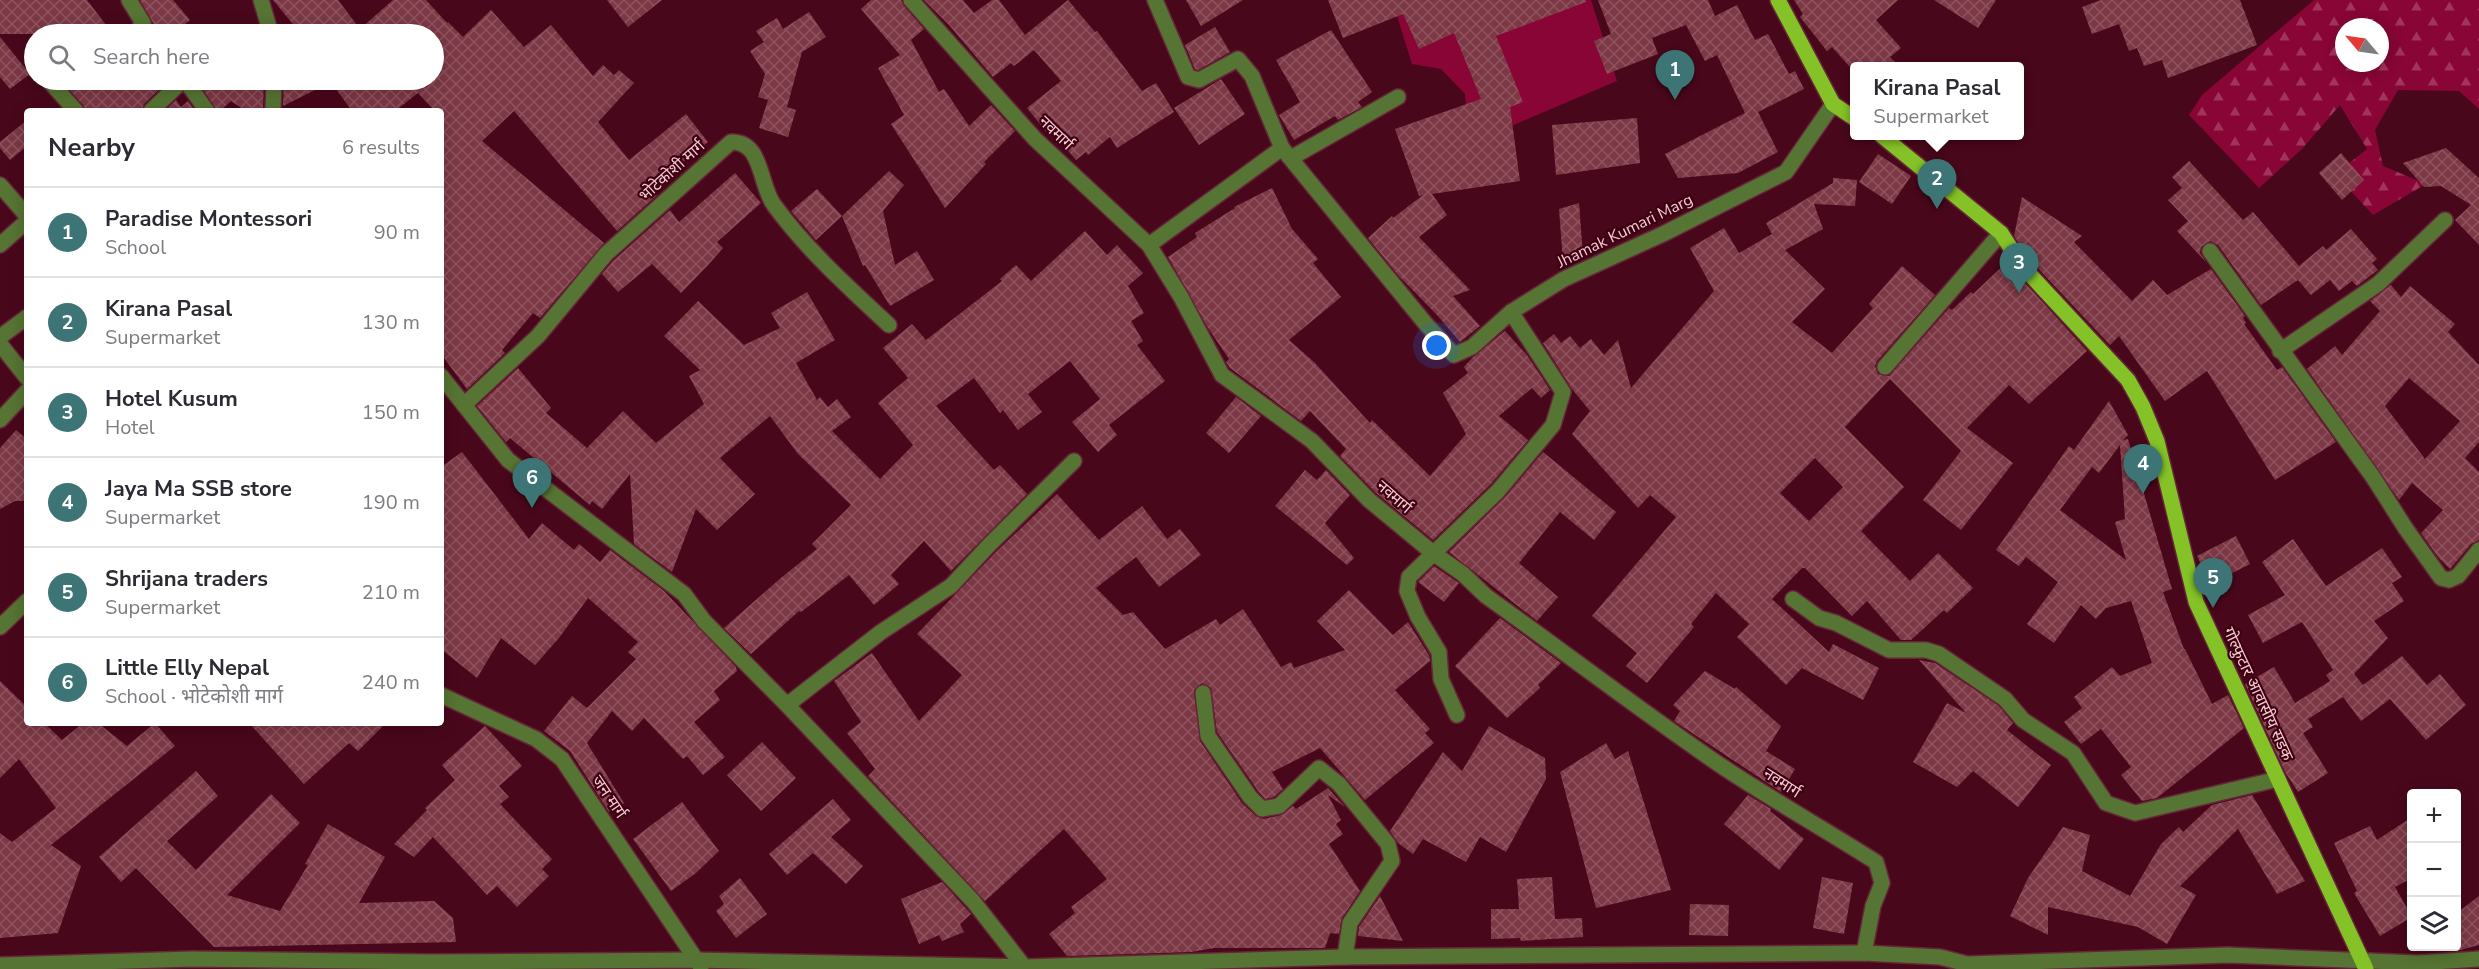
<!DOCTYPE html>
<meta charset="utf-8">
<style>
:root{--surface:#fff;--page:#f7f7f7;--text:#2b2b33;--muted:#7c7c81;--line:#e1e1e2;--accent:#3d7476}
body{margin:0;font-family:"Nunito Sans","Noto Sans Devanagari",sans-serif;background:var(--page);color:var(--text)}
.controls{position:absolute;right:18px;bottom:18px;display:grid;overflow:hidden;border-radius:6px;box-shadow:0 3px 15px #0003}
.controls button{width:54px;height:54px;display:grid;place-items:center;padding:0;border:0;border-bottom:2px solid var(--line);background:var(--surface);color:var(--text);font:30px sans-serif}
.compass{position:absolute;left:2335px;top:18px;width:54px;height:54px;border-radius:50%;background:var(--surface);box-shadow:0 3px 15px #0003;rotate:299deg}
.you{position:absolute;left:1437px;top:346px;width:21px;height:21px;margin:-15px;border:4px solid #fff;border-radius:50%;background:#1a73e8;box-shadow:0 0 0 9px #1a73e833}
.badge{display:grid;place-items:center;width:39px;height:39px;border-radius:50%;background:var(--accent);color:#fff;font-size:20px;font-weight:700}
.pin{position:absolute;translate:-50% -50px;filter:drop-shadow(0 2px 3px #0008)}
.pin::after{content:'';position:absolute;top:32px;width:21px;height:18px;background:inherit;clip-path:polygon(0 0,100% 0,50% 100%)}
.popup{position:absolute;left:1850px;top:62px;width:174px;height:78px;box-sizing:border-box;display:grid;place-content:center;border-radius:6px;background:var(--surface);filter:drop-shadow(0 2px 4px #0005);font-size:20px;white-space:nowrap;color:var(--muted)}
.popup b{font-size:22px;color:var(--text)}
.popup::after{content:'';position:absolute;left:50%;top:100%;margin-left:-12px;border:12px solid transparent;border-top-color:var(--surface)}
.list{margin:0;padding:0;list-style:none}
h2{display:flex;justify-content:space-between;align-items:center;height:78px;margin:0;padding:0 24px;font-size:26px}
h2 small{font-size:20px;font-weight:400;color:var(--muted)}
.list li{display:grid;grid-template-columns:39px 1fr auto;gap:18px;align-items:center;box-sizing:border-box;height:90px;padding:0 24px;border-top:2px solid var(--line)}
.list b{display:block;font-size:22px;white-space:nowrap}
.list p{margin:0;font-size:20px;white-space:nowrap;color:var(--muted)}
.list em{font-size:20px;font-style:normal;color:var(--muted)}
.icon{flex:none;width:33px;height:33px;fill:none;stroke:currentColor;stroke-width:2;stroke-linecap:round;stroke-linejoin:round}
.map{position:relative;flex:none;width:2479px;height:969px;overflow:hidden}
.search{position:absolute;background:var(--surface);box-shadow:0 3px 15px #0003;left:24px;top:24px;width:420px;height:66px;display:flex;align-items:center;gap:15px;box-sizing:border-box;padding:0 21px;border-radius:33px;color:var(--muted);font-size:22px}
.panel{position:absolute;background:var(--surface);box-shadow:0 3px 15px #0003;left:24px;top:108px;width:420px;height:618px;border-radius:6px}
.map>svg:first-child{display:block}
.forest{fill:url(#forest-firs);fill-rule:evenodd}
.pitch{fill:#890535}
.building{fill:url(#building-cross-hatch);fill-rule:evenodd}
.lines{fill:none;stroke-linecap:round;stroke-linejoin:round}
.minor-casing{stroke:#652638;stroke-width:18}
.major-casing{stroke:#652638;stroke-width:18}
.minor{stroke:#567433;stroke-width:15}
.major{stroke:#84c227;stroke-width:15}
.labels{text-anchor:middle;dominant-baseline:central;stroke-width:4.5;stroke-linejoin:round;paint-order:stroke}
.street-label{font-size:16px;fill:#f5cbd0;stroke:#3d0012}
</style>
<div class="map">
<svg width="2479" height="969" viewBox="0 0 2479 969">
<defs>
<pattern id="forest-firs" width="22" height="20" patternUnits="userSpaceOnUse" patternTransform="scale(1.5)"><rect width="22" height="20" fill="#890535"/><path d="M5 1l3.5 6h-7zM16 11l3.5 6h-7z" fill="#a0345b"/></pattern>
<pattern id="building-cross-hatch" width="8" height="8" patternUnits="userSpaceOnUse" patternTransform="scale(1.5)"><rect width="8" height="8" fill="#7c3845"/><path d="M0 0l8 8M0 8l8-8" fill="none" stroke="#8f535f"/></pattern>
</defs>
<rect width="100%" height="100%" fill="#49071b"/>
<!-- forest -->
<path class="forest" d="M2314,0H2479V109L2459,91L2398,90L2375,130L2383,166L2426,184L2373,215L2335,174L2367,149L2340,105L2302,149L2259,188L2189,115L2202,95ZM2344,27H2380V63H2344Z"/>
<!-- pitch -->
<path class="pitch" d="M1392,0H1591L1617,81L1469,144L1465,94L1441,69L1412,64Z"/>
<!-- building -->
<g class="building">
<path d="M0,0H87L113,34H0Z"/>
<path d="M140,0H173L190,20L173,34H147L153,23Z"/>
<path d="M273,0H338L360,29L393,0H426L447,23L448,22L463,37L491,10L524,47L551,25L593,76L603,65L614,75L619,70L634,83L598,122L629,160L686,114L708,142L651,188L657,195L617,231L514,111L482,141L604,243L540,318L533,313L502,350L505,353L467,389L441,354V111H435L418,93L395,111H352L331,82L283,106L284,80H434V34H301Z"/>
<path d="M607,0H662L628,27Z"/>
<path d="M871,0H901L904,6L924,29L911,40L939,92L944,89L969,126L991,105L1015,131L984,162L986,164L945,208L891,124L904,115L878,68L900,55L861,9Z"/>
<path d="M924,0H963L974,13L992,0H999L1025,35L1068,0L1095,32L1097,31L1142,91L1156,83L1174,112L1117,148L1110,137L1088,155L1086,152L1076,160L1052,132L1049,135L1027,108L1061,81L1034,50L1014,66L1011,63L993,77L949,25Z"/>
<path d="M1186,0H1243L1201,26Z"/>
<path d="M1328,0H1585L1586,2L1496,36L1523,102L1510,107L1520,181L1432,194L1447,215L1419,237L1470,290L1453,296L1480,326L1460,342L1437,315L1398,275L1368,238L1392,216L1393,218L1423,195L1419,196L1395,129L1481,99L1454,33L1419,49L1403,14L1343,38Z"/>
<path d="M1598,0H1708L1715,16L1737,5L1755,40L1768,34L1789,74L1795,71L1804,89L1758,112L1778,152L1738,173L1678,178L1665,154L1745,113L1717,55L1705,61L1686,25L1652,38L1658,54L1607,74L1594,41L1611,34Z"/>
<path d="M1794,0H1898L1876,20L1901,48L1890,57L1899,66H1849L1832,47L1827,51L1800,17L1803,14Z"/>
<path d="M1934,0H1996L1978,28Z"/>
<path d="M2101,0H2240L2257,45L2168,78L2162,60L2144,66L2137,48L2129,51L2119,24L2092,34L2082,7Z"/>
<path d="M809,12L826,37L802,52L787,107L796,110L788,137L759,128L768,100L758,97L765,74L750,51L764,42L756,31L777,18L783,29Z"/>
<path d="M1215,27L1230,52L1198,70L1195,69L1185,45Z"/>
<path d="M1331,30L1372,92L1358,102L1362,107L1338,120L1335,116L1294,140L1279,115L1300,102L1276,60Z"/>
<path d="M0,37L30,74L10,89L0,77Z"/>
<path d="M1221,79L1245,114L1199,145L1174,108Z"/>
<path d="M72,80H163L165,84L144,104L142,111H86L83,105L65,85Z"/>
<path d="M211,80H264L263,111H246L231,101L220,111H217L202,88Z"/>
<path d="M176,100L181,107L188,101L195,111H165Z"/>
<path d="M1637,118L1640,163L1556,175L1552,125Z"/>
<path d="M27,120V146L10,160L0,148V142Z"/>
<path d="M2446,148L2479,178V245L2455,220L2471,205L2441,186L2424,187L2403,163Z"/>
<path d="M2341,153L2364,180L2342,200L2319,173Z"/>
<path d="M1878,154L1911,176L1892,204L1859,182Z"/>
<path d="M2189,161L2243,220L2253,212L2299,266L2323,246L2326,250L2351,229L2377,259L2372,263L2378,270L2357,286L2352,281L2339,291L2330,280L2311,295L2298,280L2261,305L2218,245L2210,241L2201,247L2200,253L2206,262L2177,231L2188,221L2168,200L2182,188L2172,177Z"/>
<path d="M889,171L904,185L883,211L895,265L917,251L934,280L890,306L865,265L863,266L842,216L816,240L791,211L817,189L842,216Z"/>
<path d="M735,173L761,203L717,242L723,248L709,264L681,293L652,264L618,292L602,274L613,261L670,210L679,222Z"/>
<path d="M1833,178L1857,180L1855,206L1814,204L1823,229L1785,250L1825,289L1792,322L1832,353L1873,308L1869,304L1902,266L1935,295L1877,361L1875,366L1878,374L1889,376L1949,308L1952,310L1971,292L1973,294L2008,261L2016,273L2087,351L2029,404L2009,385L1967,428L2013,463L1961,530L1923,500L1961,451L1890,379L1845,427L1904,487L1861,531L1910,581L1938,553L1973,588L1947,613L1944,610L1911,640H1901L1867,601L1852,616L1805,568H1802L1772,599L1829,652L1833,644L1879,668L1863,700L1802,668L1786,685L1737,637L1749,624L1716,593L1691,624L1694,627L1647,683L1626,666L1637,653L1592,616L1676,517L1650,495L1638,508L1572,434L1590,411L1572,389L1543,343L1554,334L1561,343L1570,336L1580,348L1591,339L1604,355L1618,340L1631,388L1714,291L1690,248L1724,228L1739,253L1772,234L1766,223L1833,183ZM1815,458L1843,487L1809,521L1780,493Z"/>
<path d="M1272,188L1292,229L1318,259L1313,263L1341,297L1289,340L1314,362L1370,423L1372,420L1430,476L1466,434L1443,393L1468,373L1464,367L1473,357L1505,331L1527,355L1550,390L1541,398L1532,388L1499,416L1528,440L1491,484L1433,540L1376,493L1340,456L1346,449L1310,411L1301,421L1230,368L1226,362L1229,359L1208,328L1168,257L1197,237L1195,233L1235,208L1234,207Z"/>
<path d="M2022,197L2082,236L2074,242L2132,301L2153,280L2167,295L2211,269L2245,316L2243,318L2246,323L2244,324L2277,370L2282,367L2336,442L2275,480L2207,371L2165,401L2119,336L2110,345L2031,261L2014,236Z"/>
<path d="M1579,203L1583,256L1563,262L1559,209Z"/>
<path d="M1085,231L1107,255L1117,245L1143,273L1128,286L1144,313L1131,321L1143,341L1137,345L1165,381L1109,425L1117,435L1098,452L1072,422L1100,399L1070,361L1028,394L1042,412L1018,430L1003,410L1000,413L974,378L936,406L994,470L1000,465L1027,494L951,571L924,541L891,575L899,584L874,605L849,575L801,612L799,611L751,654L724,628L782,577L817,549L812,544L851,505L798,454L770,416L720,458L755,494L717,530L696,509L672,572L634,544L630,474L602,509L592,501L590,505L510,438L506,442L477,406L518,368L551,408L546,413L587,448L623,411L656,443L704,404L689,376L700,370L664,336L698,301L744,345L780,328L771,313L807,292L835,340L796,363L817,400L820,397L828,407L837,399L851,417L832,431L880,479L913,445L878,403L908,378L883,348L912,324L926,340L1002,281L1000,279L1016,265L1031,281Z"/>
<path d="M2391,285L2401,297L2410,286L2455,324L2448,332L2479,365V442L2465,458L2479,472V540L2471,544L2450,569L2438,557L2421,533L2443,510L2412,483L2399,500L2307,369L2335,346L2342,355L2380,311L2370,301ZM2409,378L2460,421L2425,459L2385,406Z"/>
<path d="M1236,397L1261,416L1229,453L1206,433Z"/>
<path d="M2109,401L2128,435L2123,440L2128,439L2172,589L2163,592L2184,649H2185L2212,704L2228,695L2244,728L2157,798L2142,801L2121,775L2131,767L2101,729L2081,744L2064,722L2082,708L2074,697L2112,667L2120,676L2152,663L2131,601L2106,608L2096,619L2081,605L2054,643L2027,624L2058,582L2026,557L2019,566L1996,550L2069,446L2074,450ZM2120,445L2125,519L2115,522L2126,560L2060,510L2092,467L2099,473Z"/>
<path d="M16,430L27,439V501H15L0,509V448Z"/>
<path d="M462,452L529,539L542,523L574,550L579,544L600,562L610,550L664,591L736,667L737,671L714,691L720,700L694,722L725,757L703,775L687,756L683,759L644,718L632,731L612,711L587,743L624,803L609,812L570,751L544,731L572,696L587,708L636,659L628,652L638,642L588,598L559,638L535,665L501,638L477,678L441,649V467Z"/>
<path d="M1543,452L1616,512L1594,540L1560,512L1519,563L1558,597L1537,621L1449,552L1505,497Z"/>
<path d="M1305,470L1317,480L1326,470L1350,495L1325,523L1354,558L1347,565L1275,506Z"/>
<path d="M1057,494L1099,540L1142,506L1167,539L1180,529L1201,555L1159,587L1136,557L1096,588L1123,615L1133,612L1165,649L1216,619L1220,625L1243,609L1281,667L1291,662L1294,668L1345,650L1317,621L1349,590L1393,635L1408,622L1429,655L1430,661L1395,690L1430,729L1425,733L1434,743L1365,800L1320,748L1272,772L1283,789L1274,797L1265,799L1258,791L1217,732L1211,688L1202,683L1194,690L1200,741L1242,803L1256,816L1263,819L1281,815L1293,806L1296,809L1328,788L1345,807L1328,795L1341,820L1336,824L1343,834L1329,844L1360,891L1342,918L1339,934L1330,933L1325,948H1214L1191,952L1067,956L1049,934L1075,913L1071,907L1107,879L1064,829L985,901L868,776L875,769L847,733L861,722L834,681L872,653L919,721L962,675L917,634L997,551Z"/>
<path d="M2236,536L2250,564L2211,584L2197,556Z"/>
<path d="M2293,539L2326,586L2382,548L2402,577L2392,583L2404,601L2374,621L2388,638L2354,674L2363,685L2402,656L2427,685L2440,674L2466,705L2426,740L2390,699L2361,721L2343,697L2308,719L2313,727L2303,733L2328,773L2298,792L2285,772L2245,684L2274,667L2295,703L2330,681L2326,675L2333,670L2302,622L2263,643L2248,615L2285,595L2262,562Z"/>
<path d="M1434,566L1459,583L1444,602L1418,582Z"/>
<path d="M1500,618L1561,663L1538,685L1540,688L1507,718L1455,666Z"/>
<path d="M1919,660L1935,663L1999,706L2013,723L2007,730L2051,765L2018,807L1973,771L1957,787L1913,762L1947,703L1966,713Z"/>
<path d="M1705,671L1735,689L1736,687L1781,726L1766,751L1795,769L1781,792L1674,721L1680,711L1673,705Z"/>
<path d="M0,681L27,707V723H44L62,740L83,723H98L127,746L155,723L175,746L51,845L81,866L58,933L0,938V833L12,842L56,808L19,759L0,778Z"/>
<path d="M249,723H386L358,751L349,743L304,784Z"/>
<path d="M485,726L522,766L499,786L509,797L500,804L552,859L542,869L549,876L517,907L497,886L487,895L433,837L414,857L394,844L427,810L425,808L455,780L442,765Z"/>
<path d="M1489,726L1545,758L1546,779L1506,852L1480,837L1466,862L1423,839L1413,854L1398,843L1390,831L1443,752L1462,771Z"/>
<path d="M762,742L796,778L761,811L727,775Z"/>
<path d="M1606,743L1615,759L1628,751L1671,890L1596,908L1560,772Z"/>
<path d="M196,771L218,796L167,841L196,870L271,794L300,823L227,895L280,911L308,865L305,864L328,824L385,857L359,903L434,901L453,918L456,942L214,947L136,868L121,882L99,857Z"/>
<path d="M1748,795L1771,809L1770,811L1804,839L1779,870L1724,824Z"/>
<path d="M2252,795L2305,881L2277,894L2238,829L2180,886L2196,895L2167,944L2138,927L2048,907V935L2010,916L2028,878L2063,827L2090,835L2082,871L2130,896L2161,844L2179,827L2183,832L2212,805Z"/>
<path d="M833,799L851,820L831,837L863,866L846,884L813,853L787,875L769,854Z"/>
<path d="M682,802L719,851L696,873L671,891L633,839Z"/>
<path d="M2412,817V878L2395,887L2412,917L2380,936L2354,893L2357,891L2334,843L2370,826L2377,840Z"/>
<path d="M1552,877L1555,919L1582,918L1583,937L1521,941L1520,938L1491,939V909H1519L1517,879Z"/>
<path d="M1822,877L1853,883L1844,934L1813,928Z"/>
<path d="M740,878L767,914L736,938L716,911L724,904L719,896Z"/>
<path d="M942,882L971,914L960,924L964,932L942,941L939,935L919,944L901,899Z"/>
<path d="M1380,896L1403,941L1358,936L1359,927Z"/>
<path d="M2479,896V945L2457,951V913Z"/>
<path d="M1690,904L1729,905L1728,936L1689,935Z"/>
</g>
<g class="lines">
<defs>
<g id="minor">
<path d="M129,0L143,23L135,34"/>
<path d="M261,0L271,34"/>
<path d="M911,0L1035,139L1149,245L1181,297L1222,375L1312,441L1369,500L1433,553L1463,574L1486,596C1564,652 1641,711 1720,765C1771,799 1824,829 1876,862L1882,883L1873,906L1864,953"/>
<path d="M1155,0L1188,77L1199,80L1238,59L1252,76L1282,148L1425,323L1454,355L1472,347L1511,312L1564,279L1663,234L1786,172L1833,104"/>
<path d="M51,80V83L76,111"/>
<path d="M185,80L207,111"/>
<path d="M151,111L183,80"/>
<path d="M273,111L274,80"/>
<path d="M1291,158L1398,97"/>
<path d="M0,185L27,216"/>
<path d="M0,245L27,221"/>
<path d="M1149,245L1282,148"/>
<path d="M2210,251L2373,477L2406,529L2441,578L2449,580L2458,576L2479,550"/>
<path d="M0,337L27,317"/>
<path d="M0,344L27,378"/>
<path d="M2280,351L2378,284L2445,220"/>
<path d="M1885,367L2001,233"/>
<path d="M441,376L508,460L684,594L704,621L787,705L973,901L1026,969"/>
<path d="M464,405L538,336L606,254L731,142C763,141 759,185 774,205C807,250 848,287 889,325"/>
<path d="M0,420L27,391"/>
<path d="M1793,599L1819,618L1836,623L1889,650H1926L1939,654L2005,699L2023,720L2073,753L2106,803L2135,813L2278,779"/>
<path d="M0,627L27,601"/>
<path d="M1203,693L1208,736L1250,797L1262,809L1279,806L1319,768L1339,784L1388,844L1392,861L1350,923L1345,957"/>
<path d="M441,695L536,739L562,759L701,967"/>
<path d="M787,705L881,632L951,586L990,544L1074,461"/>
<path d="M1457,715L1441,679L1439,652L1418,617L1407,591L1409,577L1498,491L1553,425L1563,392L1511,312"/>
<path d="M0,965L192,959L432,962L696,960L1024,967L1345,957L1864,953L1940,957L1967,964L2228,955L2418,963L2479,959"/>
</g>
<g id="major">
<path d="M1778,0L1833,104L1854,118"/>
<path d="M1882,136L2001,233L2023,267L2128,380L2143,407L2157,441L2196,602L2366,969"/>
</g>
</defs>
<!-- minor casing -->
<use href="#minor" class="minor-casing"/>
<!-- major casing -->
<use href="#major" class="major-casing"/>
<!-- minor -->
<use href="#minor" class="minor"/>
<!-- major -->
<use href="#major" class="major"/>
</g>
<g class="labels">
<!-- street labels -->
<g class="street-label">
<text transform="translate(1056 133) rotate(44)">नवमार्ग</text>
<text transform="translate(672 171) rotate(-42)">भोटेकोशी मार्ग</text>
<text transform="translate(1625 231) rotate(-26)">Jhamak Kumari Marg</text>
<text transform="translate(1394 497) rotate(41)">नवमार्ग</text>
<text transform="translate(2258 694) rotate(65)">गोल्फुटार आवासीय सडक</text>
<text transform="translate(1782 783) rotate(33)">नवमार्ग</text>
<text transform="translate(609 797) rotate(56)">जन मार्ग</text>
</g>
</g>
</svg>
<div class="controls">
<button>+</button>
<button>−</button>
<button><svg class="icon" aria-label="layers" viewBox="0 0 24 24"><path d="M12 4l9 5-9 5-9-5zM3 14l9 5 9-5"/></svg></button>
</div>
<svg class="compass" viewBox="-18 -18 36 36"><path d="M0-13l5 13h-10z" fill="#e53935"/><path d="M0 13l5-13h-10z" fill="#7c7c81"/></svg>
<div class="you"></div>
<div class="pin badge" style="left:1675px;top:100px">1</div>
<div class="pin badge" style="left:1937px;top:209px">2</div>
<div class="popup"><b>Kirana Pasal</b>Supermarket</div>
<div class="pin badge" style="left:2019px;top:293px">3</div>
<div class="pin badge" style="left:2143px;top:494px">4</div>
<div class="pin badge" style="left:2213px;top:608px">5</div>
<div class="pin badge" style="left:532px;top:508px">6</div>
<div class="search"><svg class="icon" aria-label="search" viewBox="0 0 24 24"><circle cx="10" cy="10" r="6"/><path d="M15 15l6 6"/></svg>Search here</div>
<section class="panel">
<h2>Nearby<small>6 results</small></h2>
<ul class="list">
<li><span class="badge">1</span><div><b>Paradise Montessori</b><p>School</p></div><em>90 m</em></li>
<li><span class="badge">2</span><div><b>Kirana Pasal</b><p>Supermarket</p></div><em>130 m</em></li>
<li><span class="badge">3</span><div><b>Hotel Kusum</b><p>Hotel</p></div><em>150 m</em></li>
<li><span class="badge">4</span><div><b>Jaya Ma SSB store</b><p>Supermarket</p></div><em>190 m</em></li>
<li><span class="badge">5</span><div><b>Shrijana traders</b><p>Supermarket</p></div><em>210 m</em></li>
<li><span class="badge">6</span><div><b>Little Elly Nepal</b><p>School · भोटेकोशी मार्ग</p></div><em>240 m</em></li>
</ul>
</section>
</div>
